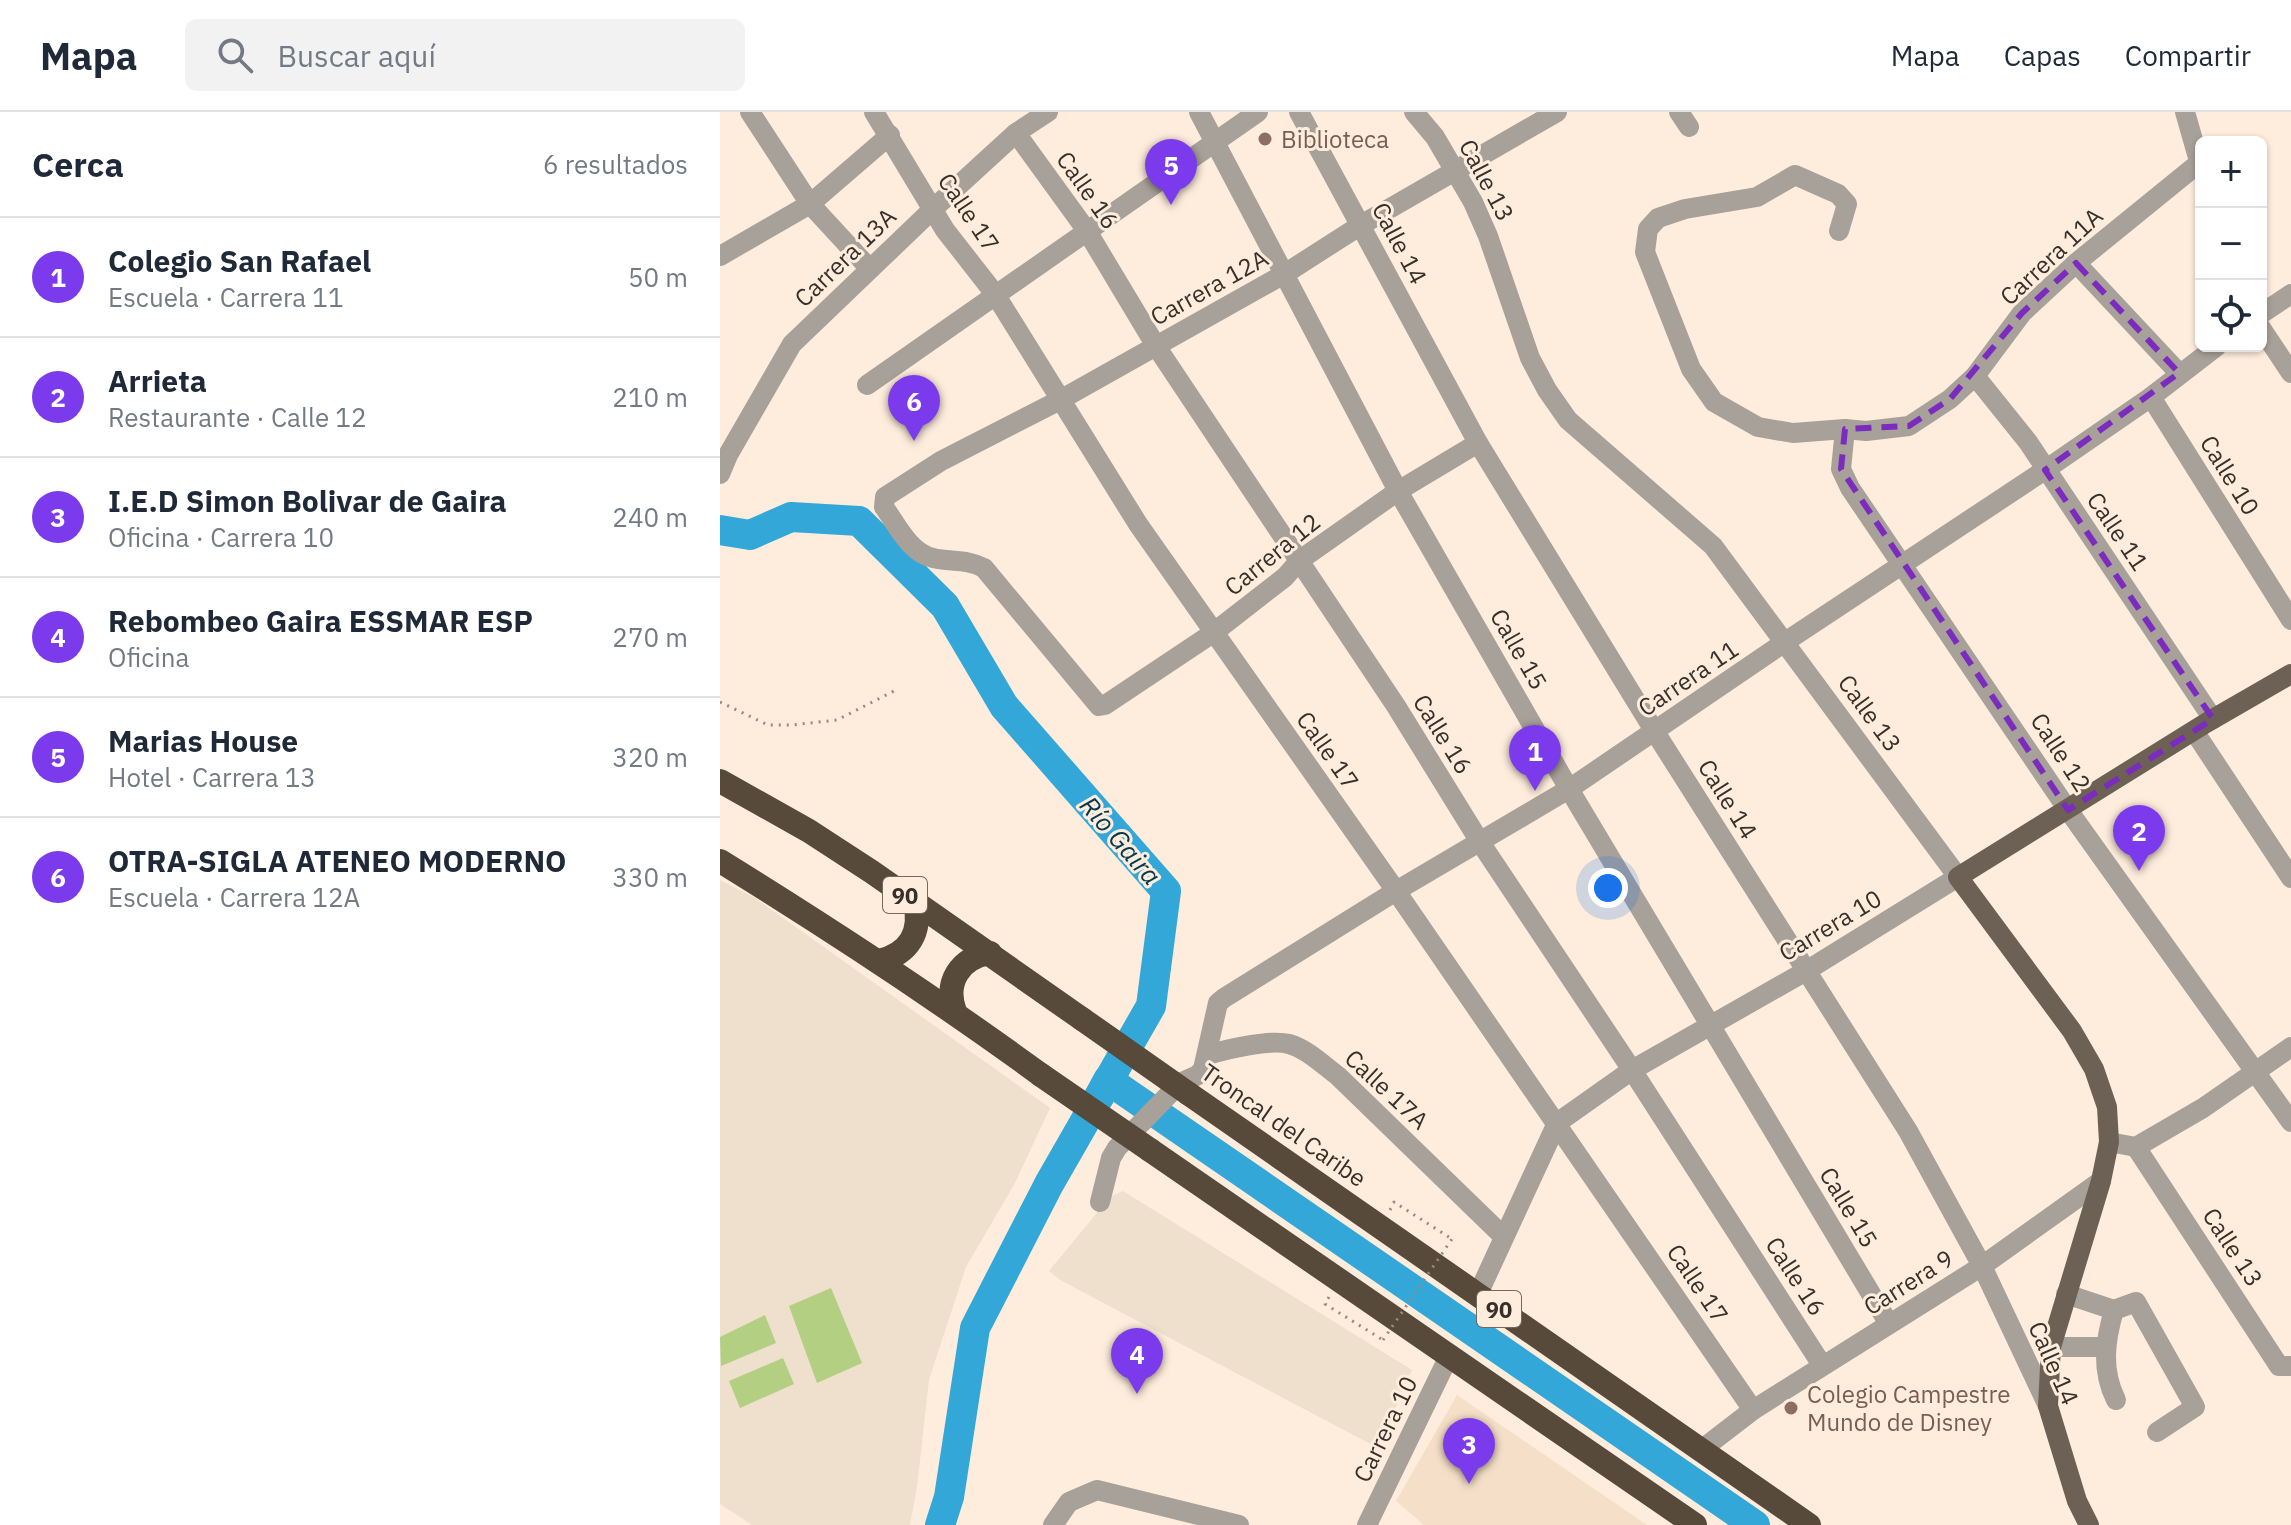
<!DOCTYPE html>
<html lang="es">
<meta charset="utf-8">
<style>
:root{--surface:#fff;--page:#f2f2f3;--text:#1f2937;--muted:#747a83;--line:#e0e1e3;--accent:#7c3aed}
body{margin:0;font-family:"IBM Plex Sans",sans-serif;background:var(--page);color:var(--text)}
.controls{position:absolute;right:24px;top:24px;display:grid;overflow:hidden;border-radius:12px;box-shadow:0 2px 6px #0004}
.controls button{width:72px;height:72px;display:grid;place-items:center;padding:0;border:0;border-bottom:2px solid var(--line);background:var(--surface);color:var(--text);font:40px sans-serif}
.you{position:absolute;left:888px;top:776px;width:28px;height:28px;margin:-20px;border:6px solid #fff;border-radius:50%;background:#1a73e8;box-shadow:0 0 0 12px #1a73e833}
.badge{display:grid;place-items:center;width:52px;height:52px;border-radius:50%;background:var(--accent);color:#fff;font-size:26px;font-weight:700}
.pin{position:absolute;translate:-50% -66px;filter:drop-shadow(0 2px 4px #0008)}
.pin::after{content:'';position:absolute;top:42px;width:28px;height:24px;background:inherit;clip-path:polygon(0 0,100% 0,50% 100%)}
.list{margin:0;padding:0;list-style:none}
h2{display:flex;justify-content:space-between;align-items:center;height:104px;margin:0;padding:0 32px;font-size:34px}
h2 small{font-size:26px;font-weight:400;color:var(--muted)}
.list li{display:grid;grid-template-columns:52px 1fr auto;gap:24px;align-items:center;box-sizing:border-box;height:120px;padding:0 32px;border-top:2px solid var(--line)}
.list b{display:block;font-size:30px;white-space:nowrap}
.list p{margin:0;font-size:26px;white-space:nowrap;color:var(--muted)}
.list em{font-size:26px;font-style:normal;color:var(--muted)}
.icon{flex:none;width:44px;height:44px;fill:none;stroke:currentColor;stroke-width:2;stroke-linecap:round;stroke-linejoin:round}
.map{position:relative;flex:none;width:1571px;height:1413px;overflow:hidden}
header{display:flex;align-items:center;gap:48px;box-sizing:border-box;height:112px;padding:0 40px;background:var(--surface);border-bottom:2px solid var(--line)}
header strong{font-size:38px}
nav{display:flex;gap:44px;margin-inline-start:auto;font-size:28px}
.search{width:560px;height:72px;background:var(--page);display:flex;align-items:center;gap:20px;box-sizing:border-box;padding:0 28px;border-radius:12px;color:var(--muted);font-size:30px}
main{display:flex}
aside{flex:1;background:var(--surface)}
.map>svg:first-child{display:block}
.built{fill:#f5dfc8}
.industrial{fill:#eee0cd}
.green{fill:#b2cf82}
.lines{fill:none;stroke-linecap:round;stroke-linejoin:round}
.river{stroke:#33a8d8;stroke-width:30}
.path{stroke:#968b7f;stroke-width:3;stroke-dasharray:2 6;stroke-linecap:butt}
.minor{stroke:#a8a19a;stroke-width:20}
.major{stroke:#6c6154;stroke-width:20}
.highway{stroke:#574a3b;stroke-width:24}
.path-bridge{stroke:#968b7f;stroke-width:3;stroke-dasharray:2 6;stroke-linecap:butt}
.highway-bridge{stroke:#574a3b;stroke-width:24}
.marked{fill:none;stroke:#7b2cbf;stroke-width:6;stroke-dasharray:16 10;stroke-linejoin:round}
.education-dot{fill:#8d6e63;stroke:#feeddc;stroke-width:3}
.labels{text-anchor:middle;dominant-baseline:central;stroke-width:6;stroke-linejoin:round;paint-order:stroke}
.shield{fill:#feeddc;stroke:#73695f;stroke-width:2}
.shield-label{font-size:22px;font-weight:bold;fill:#37302a}
.education-label{font-size:24px;fill:#785e54;stroke:#feeddc;text-anchor:start}
.street-label{font-size:24px;fill:#37302a;stroke:#feeddc}
.water-label{font-size:26px;font-style:italic;fill:#06394d;stroke:#feeddc}
</style>
<header>
<strong>Mapa</strong>
<div class="search"><svg class="icon" aria-label="search" viewBox="0 0 24 24"><circle cx="10" cy="10" r="6"/><path d="M15 15l6 6"/></svg>Buscar aquí</div>
<nav><a>Mapa</a><a>Capas</a><a>Compartir</a></nav>
</header>
<main>
<aside>
<h2>Cerca<small>6 resultados</small></h2>
<ul class="list">
<li><span class="badge">1</span><div><b>Colegio San Rafael</b><p>Escuela · Carrera 11</p></div><em>50 m</em></li>
<li><span class="badge">2</span><div><b>Arrieta</b><p>Restaurante · Calle 12</p></div><em>210 m</em></li>
<li><span class="badge">3</span><div><b>I.E.D Simon Bolivar de Gaira</b><p>Oficina · Carrera 10</p></div><em>240 m</em></li>
<li><span class="badge">4</span><div><b>Rebombeo Gaira ESSMAR ESP</b><p>Oficina</p></div><em>270 m</em></li>
<li><span class="badge">5</span><div><b>Marias House</b><p>Hotel · Carrera 13</p></div><em>320 m</em></li>
<li><span class="badge">6</span><div><b>OTRA-SIGLA ATENEO MODERNO</b><p>Escuela · Carrera 12A</p></div><em>330 m</em></li>
</ul>
</aside>
<div class="map">
<svg width="1571" height="1413" viewBox="0 0 1571 1413">
<rect width="100%" height="100%" fill="#feeddc"/>
<!-- built -->
<path class="built" d="M737,1283L927,1413H704L676,1389Z"/>
<!-- industrial -->
<g class="industrial">
<path d="M0,768L35,786L330,996L295,1071L246,1155L209,1268L197,1375L190,1413H32L0,1392Z"/>
<path d="M403,1079L692,1258L658,1336L340,1168L329,1159L390,1085Z"/>
</g>
<!-- green -->
<g class="green">
<path d="M111,1176L142,1251L97,1271L69,1194Z"/>
<path d="M45,1203L56,1231L1,1254L0,1225Z"/>
<path d="M63,1246L74,1272L20,1296L9,1269Z"/>
</g>
<g class="lines">
<!-- river -->
<g class="river">
<path d="M0,418L30,423L71,405L139,409L225,494L284,594L446,779L431,894L329,1072L255,1216L229,1385L220,1413"/>
<path d="M379,985L388,968L1035,1413"/>
</g>
<!-- path -->
<g class="path">
<path d="M0,590L48,613H72L117,608L174,579"/>
<path d="M670,1098L674,1090L732,1127"/>
<path d="M609,1185L605,1192L663,1228"/>
</g>
<!-- minor -->
<g class="minor">
<path d="M30,0L90,92L150,157"/>
<path d="M154,0L225,118L275,182L418,412L676,779L1033,1298"/>
<path d="M479,0L678,379L849,677L1169,1212"/>
<path d="M579,0L758,331L935,620L1188,1019L1262,1154L1328,1294"/>
<path d="M694,0L715,25L753,90L768,124L810,246L827,278L848,308L993,434L1238,765L1086,859L912,958L837,1011L758,1182"/>
<path d="M959,0L969,15"/>
<path d="M1465,0L1481,56"/>
<path d="M296,21L367,119L436,234L676,594L760,730L912,958L1102,1253"/>
<path d="M1119,119L1127,92L1118,82L1075,63L1037,85L965,97L938,106L928,117L925,140L971,257L994,290L1038,315L1073,321L1125,317L1146,319L1189,314L1230,287L1255,264L1302,201L1356,151L1479,51"/>
<path d="M0,144L90,92L170,23"/>
<path d="M1356,151L1459,261"/>
<path d="M1541,202L1571,182"/>
<path d="M1541,216L1571,261"/>
<path d="M1255,264L1308,330L1493,607"/>
<path d="M147,273L538,0"/>
<path d="M1431,285L1571,508"/>
<path d="M1125,317L1121,357L1130,376L1348,698L1571,1010"/>
<path d="M758,331L678,379L580,448L565,465L493,521L385,593L379,594L264,456C248,447 230,450 213,446C190,441 177,413 164,395L165,385L221,349L340,288L566,161L641,113L837,0"/>
<path d="M0,362L8,343L72,232L214,96L296,21L328,0"/>
<path d="M1474,619L1571,766"/>
<path d="M488,943C507,937 551,927 569,932C587,937 603,953 618,964L783,1124"/>
<path d="M1389,1030L1416,1035L1483,996L1571,935"/>
<path d="M1416,1035L1559,1254H1571"/>
<path d="M380,1090L391,1046L397,1036L460,971L478,963L483,957L498,891L504,886L676,779L849,677L1065,530L1325,358L1431,285L1497,234"/>
<path d="M1346,1182L1394,1198"/>
<path d="M1331,1235H1384"/>
<path d="M1396,1288C1381,1258 1385,1229 1394,1198L1416,1190L1475,1295L1437,1320"/>
<path d="M981,1338L1033,1298L1262,1154L1381,1069"/>
<path d="M333,1413L349,1390L377,1378L519,1413"/>
<path d="M647,1413L729,1244"/>
</g>
<!-- major -->
<path class="major" d="M1369,1413L1357,1389L1328,1294L1331,1235L1381,1069L1389,1030L1387,995L1374,957L1352,919L1238,765L1486,611L1571,562"/>
<!-- highway -->
<g class="highway">
<path d="M0,669L89,719L152,760L362,907"/>
<path d="M0,749C110,817 217,887 321,963"/>
<path d="M159,849C189,842 202,820 195,790"/>
<path d="M235,900C224,870 240,846 270,841"/>
<path d="M469,982L1089,1413"/>
<path d="M430,1038L975,1413"/>
</g>
<!-- path-bridge -->
<path class="path-bridge" d="M663,1228L732,1127"/>
<!-- highway-bridge -->
<g class="highway-bridge">
<path d="M362,907L469,982"/>
<path d="M321,963L430,1038"/>
</g>
</g>
<!-- marked area -->
<path class="marked" d="M1356,151L1459,261L1325,358L1493,607L1348,698L1121,357L1125,317L1189,314L1230,287L1302,201Z"/>
<!-- markers -->
<g class="education-dot">
<circle cx="545" cy="27" r="8"/>
<circle cx="1071" cy="1296" r="8"/>
</g>
<g class="labels">
<!-- shield labels -->
<g class="shield">
<rect x="163" y="765" width="44" height="36" rx="6"/>
<rect x="757" y="1179" width="44" height="36" rx="6"/>
</g>
<g class="shield-label">
<text x="185" y="783">90</text>
<text x="779" y="1197">90</text>
</g>
<!-- education labels -->
<g class="education-label">
<text x="561" y="27">Biblioteca</text>
<text x="1087" y="1282">Colegio Campestre<tspan x="1087" dy="28">Mundo de Disney</tspan></text>
</g>
<!-- street labels -->
<g class="street-label">
<text transform="translate(767 68) rotate(62)">Calle 13</text>
<text transform="translate(368 78) rotate(55)">Calle 16</text>
<text transform="translate(249 100) rotate(56)">Calle 17</text>
<text transform="translate(680 131) rotate(62)">Calle 14</text>
<text transform="translate(1331 144) rotate(-43)">Carrera 11A</text>
<text transform="translate(125 145) rotate(-44)">Carrera 13A</text>
<text transform="translate(489 175) rotate(-29)">Carrera 12A</text>
<text transform="translate(1510 363) rotate(58)">Calle 10</text>
<text transform="translate(1398 419) rotate(56)">Calle 11</text>
<text transform="translate(552 442) rotate(-39)">Carrera 12</text>
<text transform="translate(799 537) rotate(60)">Calle 15</text>
<text transform="translate(968 566) rotate(-34)">Carrera 11</text>
<text transform="translate(1150 601) rotate(54)">Calle 13</text>
<text transform="translate(723 622) rotate(58)">Calle 16</text>
<text transform="translate(608 638) rotate(55)">Calle 17</text>
<text transform="translate(1341 640) rotate(57)">Calle 12</text>
<text transform="translate(1008 687) rotate(58)">Calle 14</text>
<text transform="translate(1110 813) rotate(-31)">Carrera 10</text>
<text transform="translate(667 977) rotate(43)">Calle 17A</text>
<text transform="translate(564 1013) rotate(35)">Troncal del Caribe</text>
<text transform="translate(1129 1095) rotate(59)">Calle 15</text>
<text transform="translate(1513 1135) rotate(57)">Calle 13</text>
<text transform="translate(1076 1164) rotate(57)">Calle 16</text>
<text transform="translate(1188 1170) rotate(-32)">Carrera 9</text>
<text transform="translate(978 1171) rotate(56)">Calle 17</text>
<text transform="translate(1334 1251) rotate(66)">Calle 14</text>
<text transform="translate(665 1317) rotate(-64)">Carrera 10</text>
</g>
<!-- water labels -->
<g class="water-label">
<text transform="translate(401 728) rotate(49)">Río Gaira</text>
</g>
</g>
</svg>
<div class="controls">
<button>+</button>
<button>−</button>
<button><svg class="icon" aria-label="locate" viewBox="0 0 24 24"><circle cx="12" cy="12" r="6"/><path d="M12 2v4M12 18v4M2 12h4M18 12h4"/></svg></button>
</div>
<div class="you"></div>
<div class="pin badge" style="left:815px;top:679px">1</div>
<div class="pin badge" style="left:1419px;top:759px">2</div>
<div class="pin badge" style="left:749px;top:1372px">3</div>
<div class="pin badge" style="left:417px;top:1282px">4</div>
<div class="pin badge" style="left:451px;top:93px">5</div>
<div class="pin badge" style="left:194px;top:329px">6</div>
</div>
</main>
